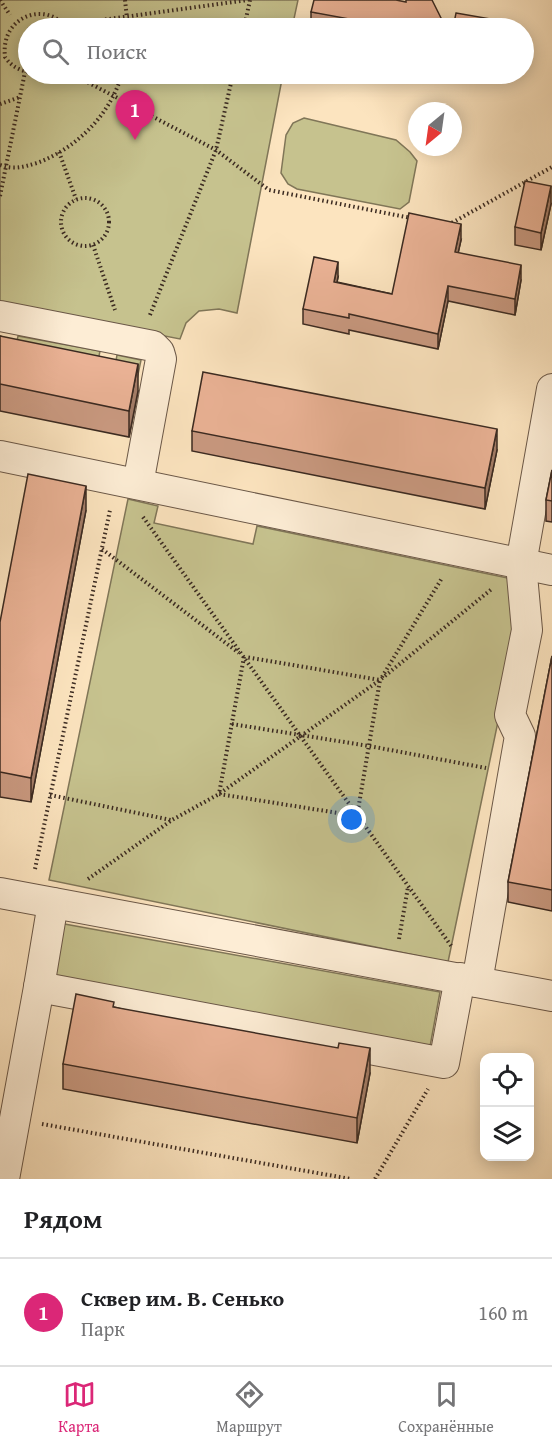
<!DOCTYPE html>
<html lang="ru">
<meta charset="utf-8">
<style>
:root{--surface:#fff;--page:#f6f6f6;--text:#202124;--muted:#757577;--line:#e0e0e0;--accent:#db2777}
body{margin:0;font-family:"Gentium Book Plus",serif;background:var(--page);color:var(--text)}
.controls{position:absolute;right:18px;bottom:18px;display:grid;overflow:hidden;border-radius:12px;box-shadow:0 3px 15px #0003}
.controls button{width:54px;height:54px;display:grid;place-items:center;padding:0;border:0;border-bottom:2px solid var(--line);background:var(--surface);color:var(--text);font:30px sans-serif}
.compass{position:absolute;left:408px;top:102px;width:54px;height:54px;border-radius:50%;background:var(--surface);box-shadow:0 3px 15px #0003;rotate:209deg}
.you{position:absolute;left:352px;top:820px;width:21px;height:21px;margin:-15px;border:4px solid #fff;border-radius:50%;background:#1a73e8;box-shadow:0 0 0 9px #1a73e833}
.badge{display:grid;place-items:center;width:39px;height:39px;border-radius:50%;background:var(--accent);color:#fff;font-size:20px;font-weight:700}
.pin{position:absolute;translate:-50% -50px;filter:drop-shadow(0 2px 3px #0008)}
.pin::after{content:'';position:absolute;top:32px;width:21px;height:18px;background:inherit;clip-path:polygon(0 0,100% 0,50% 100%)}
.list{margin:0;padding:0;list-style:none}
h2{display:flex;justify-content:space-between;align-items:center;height:78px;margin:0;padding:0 24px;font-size:26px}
h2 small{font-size:20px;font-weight:400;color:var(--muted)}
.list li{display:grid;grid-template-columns:39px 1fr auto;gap:18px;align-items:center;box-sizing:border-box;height:108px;padding:0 24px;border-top:2px solid var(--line)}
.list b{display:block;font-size:22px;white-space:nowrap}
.list p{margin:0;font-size:20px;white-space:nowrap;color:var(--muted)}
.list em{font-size:20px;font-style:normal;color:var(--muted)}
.icon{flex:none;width:33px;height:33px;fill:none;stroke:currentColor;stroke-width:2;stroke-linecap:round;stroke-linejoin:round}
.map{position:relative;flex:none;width:552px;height:1179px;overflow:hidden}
.search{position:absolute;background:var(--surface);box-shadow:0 3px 15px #0003;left:18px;right:18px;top:18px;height:66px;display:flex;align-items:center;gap:15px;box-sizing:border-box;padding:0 21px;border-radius:33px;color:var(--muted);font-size:22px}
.sheet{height:186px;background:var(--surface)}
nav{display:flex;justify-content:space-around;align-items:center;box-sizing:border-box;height:84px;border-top:2px solid var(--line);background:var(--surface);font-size:16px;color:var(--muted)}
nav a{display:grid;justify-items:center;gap:3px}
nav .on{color:var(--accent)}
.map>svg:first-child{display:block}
.green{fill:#c6c28e;stroke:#807658;stroke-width:1.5}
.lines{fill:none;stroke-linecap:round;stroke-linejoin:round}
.minor-casing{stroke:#6b5848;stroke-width:32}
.path{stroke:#3b2a21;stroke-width:4;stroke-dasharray:1.5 3;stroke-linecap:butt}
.minor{stroke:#fdedd5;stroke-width:30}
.wall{fill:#c99980;stroke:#3b2a21;stroke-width:1.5}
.shaded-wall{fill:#a47d68;stroke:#3b2a21;stroke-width:1.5}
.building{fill:#eab295;stroke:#3b2a21;stroke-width:1.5}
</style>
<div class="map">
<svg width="552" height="1179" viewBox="0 0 552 1179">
<rect width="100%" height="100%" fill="#fce4bf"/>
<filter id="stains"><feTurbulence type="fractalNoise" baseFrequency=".00333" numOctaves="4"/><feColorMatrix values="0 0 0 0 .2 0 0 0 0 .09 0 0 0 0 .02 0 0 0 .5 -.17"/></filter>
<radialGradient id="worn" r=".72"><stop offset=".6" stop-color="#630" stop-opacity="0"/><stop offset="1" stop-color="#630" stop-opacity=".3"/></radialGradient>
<!-- green -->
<g class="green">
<path d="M0,0H298L292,28H28V74H283L237,313L219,309L199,311L186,323L180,339L0,304Z"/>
<path d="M304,118L396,140L410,152L417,161L409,202L400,209L297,189L288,184L281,173L286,135L293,123Z"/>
<path d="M18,336L100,351L95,376L13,360Z"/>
<path d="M117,355L141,360L136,384L113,379Z"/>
<path d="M128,499L158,506L154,523L253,544L257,526L527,582L448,962L49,880Z"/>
<path d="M59,923L440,992L429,1052L48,983Z"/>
</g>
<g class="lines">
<defs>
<g id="minor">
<path d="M0,316L153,346L159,352L161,359L138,484"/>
<path d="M0,456L552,570"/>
<path d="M0,893L552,996"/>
<path d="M53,903L39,987L444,1063L460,978"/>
<path d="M477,982L520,736L510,715L527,630L521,564L552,389"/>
<path d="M4,1179L39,987"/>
</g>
</defs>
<!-- minor casing -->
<use href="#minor" class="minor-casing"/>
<!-- path -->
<g class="path">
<path d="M0,0L10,15"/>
<path d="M125,0L128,28"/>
<path d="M65,25L248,0"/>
<path d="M244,28L250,0"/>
<path d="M28,72C19,70 11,66 5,57C0,16 46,0 67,28"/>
<path d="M72,74L216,150L269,190L411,218"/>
<path d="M0,104L20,97"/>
<path d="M59,152L76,199"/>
<path d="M0,165C14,170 23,167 37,163C77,148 110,115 122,74"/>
<path d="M0,196L25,72"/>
<circle cx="85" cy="222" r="24"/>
<path d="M448,225L552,167"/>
<path d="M93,245L115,310"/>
<path d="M150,315L216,150L233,74"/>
<path d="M143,517L452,947"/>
<path d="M102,549L239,653"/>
<path d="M244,657L219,794L357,816L380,680L246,657"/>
<path d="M382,677L442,578"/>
<path d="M232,724L369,746L486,768"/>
<path d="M50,795L171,820"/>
<path d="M35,869L110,510"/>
<path d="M88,879L172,820L219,794L380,680L493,588"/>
<path d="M399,939L408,887"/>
<path d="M42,1124L351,1179"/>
<path d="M375,1179L428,1089"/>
</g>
<!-- minor -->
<use href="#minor" class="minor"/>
</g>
<!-- wall -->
<g class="wall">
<path d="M311,12L446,28H311Z"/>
<path d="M551,204L541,250L515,245V227Z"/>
<path d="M461,240L458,253L521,280L515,315L448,301L438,349L349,330V334L303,324V309L338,277L337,282L392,294Z"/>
<path d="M0,336L138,391L129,437L0,411Z"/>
<path d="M192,431L497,450L485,509L192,451Z"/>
<path d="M552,470V522L546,521V500Z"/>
<path d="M86,510L31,802L0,797V622Z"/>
<path d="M552,656V911L508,902V882Z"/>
<path d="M114,1007L370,1073L357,1143L63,1089V1064Z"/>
</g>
<!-- shaded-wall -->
<g class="shaded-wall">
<path d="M551,186V204L541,250V233Z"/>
<path d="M461,224V240L455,267V252Z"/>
<path d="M338,262V277L334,297V282Z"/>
<path d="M521,265V280L515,315V299Z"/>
<path d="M448,286V301L438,349V334Z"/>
<path d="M138,364V391L129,437V411Z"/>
<path d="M497,429V450L485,509V488Z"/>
<path d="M86,486V510L31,802V778Z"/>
<path d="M370,1048V1073L357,1143V1118Z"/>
</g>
<!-- building -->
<g class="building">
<path d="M314,0H396L406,2V0H432L446,28H398L311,12Z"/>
<path d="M456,13L491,19L489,28H453Z"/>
<path d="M525,181L551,186L541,233L515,227Z"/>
<path d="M409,213L461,224L455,252L521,265L515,299L448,286L438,334L349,314V318L303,309L314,257L338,262L334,282L392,294Z"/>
<path d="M0,336L138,364L129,411L0,384Z"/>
<path d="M203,372L497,429L485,488L192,431Z"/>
<path d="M552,470V501L546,500Z"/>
<path d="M28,474L86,486L31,778L0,772V622Z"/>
<path d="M552,656V890L508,882Z"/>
<path d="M76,994L114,1002L113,1007L338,1048L339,1043L370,1048L357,1118L63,1064Z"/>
</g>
<rect width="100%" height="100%" filter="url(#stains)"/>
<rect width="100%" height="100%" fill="url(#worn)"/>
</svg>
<div class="controls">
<button><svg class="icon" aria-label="locate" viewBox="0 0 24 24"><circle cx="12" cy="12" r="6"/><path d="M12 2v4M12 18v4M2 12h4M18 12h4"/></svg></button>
<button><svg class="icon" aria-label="layers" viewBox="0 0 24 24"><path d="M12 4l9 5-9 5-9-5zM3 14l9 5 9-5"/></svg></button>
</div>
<svg class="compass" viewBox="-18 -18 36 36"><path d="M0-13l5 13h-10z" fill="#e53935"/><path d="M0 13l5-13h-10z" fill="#757577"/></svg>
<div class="you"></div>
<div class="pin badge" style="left:135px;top:140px">1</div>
<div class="search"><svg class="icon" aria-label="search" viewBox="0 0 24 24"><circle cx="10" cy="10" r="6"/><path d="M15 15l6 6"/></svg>Поиск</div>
</div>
<section class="sheet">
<h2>Рядом<small></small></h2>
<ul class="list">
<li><span class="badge">1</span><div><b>Сквер им. В. Сенько</b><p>Парк</p></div><em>160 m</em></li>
</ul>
</section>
<nav>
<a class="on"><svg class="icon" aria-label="map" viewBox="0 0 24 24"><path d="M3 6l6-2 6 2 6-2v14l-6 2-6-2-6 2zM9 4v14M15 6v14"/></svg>Карта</a>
<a><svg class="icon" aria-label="directions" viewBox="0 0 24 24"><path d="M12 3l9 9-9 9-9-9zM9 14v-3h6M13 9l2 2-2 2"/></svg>Маршрут</a>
<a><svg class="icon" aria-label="saved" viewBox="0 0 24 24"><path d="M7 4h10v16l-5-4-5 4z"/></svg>Сохранённые</a>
</nav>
